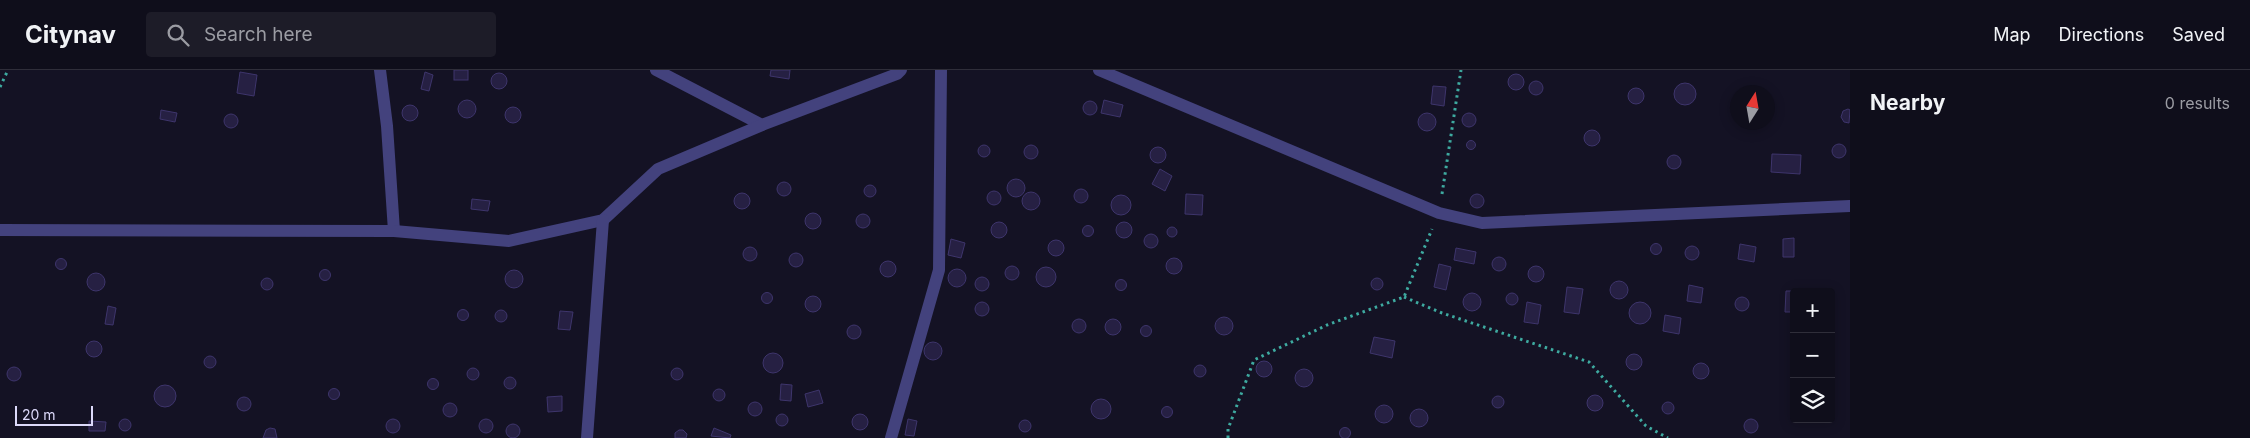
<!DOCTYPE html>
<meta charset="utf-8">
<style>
:root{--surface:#0f0e1b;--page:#1d1c28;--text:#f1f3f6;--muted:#9b9ca3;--line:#2f2e3a}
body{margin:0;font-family:Inter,sans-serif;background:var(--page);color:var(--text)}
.controls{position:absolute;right:15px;bottom:15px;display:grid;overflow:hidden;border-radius:5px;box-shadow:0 2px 12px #0003}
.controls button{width:45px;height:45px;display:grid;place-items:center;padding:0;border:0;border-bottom:1px solid var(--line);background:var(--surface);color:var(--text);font:25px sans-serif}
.compass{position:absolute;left:1730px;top:15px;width:45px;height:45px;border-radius:50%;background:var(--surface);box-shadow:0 2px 12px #0003;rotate:11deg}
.scale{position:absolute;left:15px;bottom:12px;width:78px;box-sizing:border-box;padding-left:5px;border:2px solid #dcd9fa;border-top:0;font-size:14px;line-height:18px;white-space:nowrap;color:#dcd9fa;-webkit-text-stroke:4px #141224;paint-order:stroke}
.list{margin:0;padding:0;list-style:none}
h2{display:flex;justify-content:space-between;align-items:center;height:65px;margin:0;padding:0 20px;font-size:21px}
h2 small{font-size:16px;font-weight:400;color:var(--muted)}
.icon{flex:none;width:28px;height:28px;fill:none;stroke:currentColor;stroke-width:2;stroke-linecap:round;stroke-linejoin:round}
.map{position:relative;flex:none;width:1850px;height:368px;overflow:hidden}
header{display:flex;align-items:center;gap:30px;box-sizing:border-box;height:70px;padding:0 25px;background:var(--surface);border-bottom:1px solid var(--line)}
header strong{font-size:24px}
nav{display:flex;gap:28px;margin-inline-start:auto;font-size:18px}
.search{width:350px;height:45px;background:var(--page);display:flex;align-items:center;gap:12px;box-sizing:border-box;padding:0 18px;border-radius:5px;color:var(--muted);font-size:19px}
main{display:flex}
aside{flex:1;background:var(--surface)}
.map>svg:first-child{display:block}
.building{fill:#262043;stroke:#3e356c}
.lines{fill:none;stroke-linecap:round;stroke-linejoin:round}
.path{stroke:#3eaaa0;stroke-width:3;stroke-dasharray:2.5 4;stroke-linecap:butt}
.minor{stroke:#43427d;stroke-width:12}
</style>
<header>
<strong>Citynav</strong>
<div class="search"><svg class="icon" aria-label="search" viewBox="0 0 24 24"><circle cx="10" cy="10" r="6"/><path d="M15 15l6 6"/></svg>Search here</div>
<nav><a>Map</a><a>Directions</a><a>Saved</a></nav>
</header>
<main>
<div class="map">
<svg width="1850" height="368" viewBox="0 0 1850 368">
<rect width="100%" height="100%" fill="#141224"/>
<!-- building -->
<g class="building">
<rect x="454" y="0" width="14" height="10"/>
<path d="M771,0H790L789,9L770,6Z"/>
<path d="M240,2L257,5L254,26L237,23Z"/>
<path d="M425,2L433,5L429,21L421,19Z"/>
<circle cx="499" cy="11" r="8"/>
<circle cx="1516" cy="12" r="8"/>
<circle cx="1536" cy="18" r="7"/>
<circle cx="1685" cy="24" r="11"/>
<path d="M1433,16L1446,17L1444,36L1431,34Z"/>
<circle cx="1636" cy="26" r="8"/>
<path d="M1104,30L1123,35L1120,47L1101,43Z"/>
<circle cx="467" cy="39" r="9"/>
<circle cx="1090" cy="38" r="7"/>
<circle cx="410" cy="43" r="8"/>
<circle cx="513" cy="45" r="8"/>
<path d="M1848,39L1850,40L1849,53L1844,52L1841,47L1843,41Z"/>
<path d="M161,40L177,43L175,52L160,49Z"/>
<circle cx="1469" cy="50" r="7"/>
<circle cx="1427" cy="52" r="9"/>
<circle cx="231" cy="51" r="7"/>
<circle cx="1592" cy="68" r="8"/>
<circle cx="1471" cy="75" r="4.5"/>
<circle cx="1839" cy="81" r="7"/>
<circle cx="984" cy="81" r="6"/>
<circle cx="1031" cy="82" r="7"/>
<circle cx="1158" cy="85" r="8"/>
<path d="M1772,84L1801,85L1800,104L1771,102Z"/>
<circle cx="1674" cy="92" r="7"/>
<path d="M1160,99L1172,106L1165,121L1152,114Z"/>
<circle cx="1016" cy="118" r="9"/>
<circle cx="784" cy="119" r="7"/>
<circle cx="870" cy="121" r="6"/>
<circle cx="1081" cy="126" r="7"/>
<circle cx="994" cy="128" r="7"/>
<circle cx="1031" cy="131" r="9"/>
<circle cx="742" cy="131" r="8"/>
<circle cx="1477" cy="131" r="7"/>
<path d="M1186,124L1203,125L1202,145L1185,144Z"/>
<circle cx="1121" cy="135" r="10"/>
<path d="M472,129L490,131L488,141L471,139Z"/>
<circle cx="813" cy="151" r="8"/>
<circle cx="863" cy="151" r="7"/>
<circle cx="1124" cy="160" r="8"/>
<circle cx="999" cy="160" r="8"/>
<circle cx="1088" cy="161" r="5.5"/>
<circle cx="1172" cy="162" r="5"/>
<circle cx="1151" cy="171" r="7"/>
<path d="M1794,168V187H1783V169Z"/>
<path d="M951,169L965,173L961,188L948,185Z"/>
<circle cx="1056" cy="178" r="8"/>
<circle cx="1656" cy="179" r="5.5"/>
<path d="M1740,174L1756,177L1754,192L1738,189Z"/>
<circle cx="1692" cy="183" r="7"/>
<circle cx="750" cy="184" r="7"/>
<path d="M1456,178L1476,182L1474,194L1454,190Z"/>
<circle cx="796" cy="190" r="7"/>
<circle cx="1499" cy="194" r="7"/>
<circle cx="61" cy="194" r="5.5"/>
<circle cx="1174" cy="196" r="8"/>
<circle cx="888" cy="199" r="8"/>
<path d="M1439,194L1451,197L1446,220L1434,217Z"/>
<circle cx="1012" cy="203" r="7"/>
<circle cx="1536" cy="204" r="8"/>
<circle cx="1046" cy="207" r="10"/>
<circle cx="957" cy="208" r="9"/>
<circle cx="325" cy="205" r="5.5"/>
<circle cx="514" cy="209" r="9"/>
<circle cx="96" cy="212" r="9"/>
<circle cx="982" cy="214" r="7"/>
<circle cx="1377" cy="214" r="6"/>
<circle cx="267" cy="214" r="6"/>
<circle cx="1121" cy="215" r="5.5"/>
<circle cx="1619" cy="220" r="9"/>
<path d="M1689,215L1703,218L1701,233L1687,231Z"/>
<path d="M1567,217L1583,219L1579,244L1564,242Z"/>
<path d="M1786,221H1798L1794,222V242H1785Z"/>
<circle cx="767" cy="228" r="5.5"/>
<circle cx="1512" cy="229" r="6"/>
<circle cx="1472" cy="232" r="9"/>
<circle cx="813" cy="234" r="8"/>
<circle cx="1742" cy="234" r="7"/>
<circle cx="1640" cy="243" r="11"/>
<circle cx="982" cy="239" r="7"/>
<path d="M1527,232L1541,235L1538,254L1524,252Z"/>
<path d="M108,236L116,238L113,255L105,254Z"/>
<circle cx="501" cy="246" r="6"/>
<circle cx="463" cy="245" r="5.5"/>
<path d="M560,241L573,242L570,260L558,259Z"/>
<path d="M1665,245L1681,248L1679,264L1663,261Z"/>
<circle cx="1224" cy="256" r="9"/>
<circle cx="1079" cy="256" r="7"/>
<circle cx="1113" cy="257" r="8"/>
<circle cx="854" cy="262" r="7"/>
<circle cx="1146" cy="261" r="5.5"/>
<path d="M1374,267L1395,271L1392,288L1370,283Z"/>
<circle cx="94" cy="279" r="8"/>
<circle cx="933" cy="281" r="9"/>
<circle cx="773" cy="293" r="10"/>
<circle cx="1634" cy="292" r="8"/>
<circle cx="210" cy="292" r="6"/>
<circle cx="1264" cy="299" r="8"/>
<circle cx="1701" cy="301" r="8"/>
<circle cx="1200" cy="301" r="6"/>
<circle cx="14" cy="304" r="7"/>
<circle cx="677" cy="304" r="6"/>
<circle cx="473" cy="304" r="6"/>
<circle cx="1304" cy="308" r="9"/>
<circle cx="510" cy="313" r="6"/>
<circle cx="433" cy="314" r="5.5"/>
<path d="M781,314L792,315L791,331L780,330Z"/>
<circle cx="165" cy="326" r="11"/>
<circle cx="334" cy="324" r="5.5"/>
<circle cx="719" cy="325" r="6"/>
<path d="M819,320L823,333L808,337L805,324Z"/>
<circle cx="1595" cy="333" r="8"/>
<circle cx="1498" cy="332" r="6"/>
<path d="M562,326V341L548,342L547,327Z"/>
<circle cx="244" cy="334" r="7"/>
<circle cx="1101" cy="339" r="10"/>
<circle cx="1668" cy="338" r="6"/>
<circle cx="755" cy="339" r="7"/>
<circle cx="450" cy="340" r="7"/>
<circle cx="1384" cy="344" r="9"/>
<circle cx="1167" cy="342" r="5.5"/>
<circle cx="1419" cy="348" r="9"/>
<circle cx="860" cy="352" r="8"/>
<circle cx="782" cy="350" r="6"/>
<circle cx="125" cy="355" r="6"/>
<circle cx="486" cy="356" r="7"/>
<path d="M908,349L917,351L914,366L905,365Z"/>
<circle cx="1751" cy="356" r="7"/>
<circle cx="393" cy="356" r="7"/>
<circle cx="1025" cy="356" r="6"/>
<path d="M89,351L106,352L105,361H89Z"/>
<circle cx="513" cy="361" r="7"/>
<circle cx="1345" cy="363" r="5.5"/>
<path d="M270,358L275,359L277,368H263L266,360Z"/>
<path d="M714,358L731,365L730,368L711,366Z"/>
<path d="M679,360H683L687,364L686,368H675V363Z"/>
</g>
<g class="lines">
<!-- path -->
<g class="path">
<path d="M0,17L8,0"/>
<path d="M1442,124L1461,0"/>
<path d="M1404,227L1442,243L1589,292L1646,356L1668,368"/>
<path d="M1228,368V359L1254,290L1327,255L1404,227L1432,159"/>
</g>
<!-- minor -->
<g class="minor">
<path d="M380,0L387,56L394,161"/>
<path d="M656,0L762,55"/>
<path d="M1099,0L1439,143L1482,153L1850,136"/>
<path d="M0,160L394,161L509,171L603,150L658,99L762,55L897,4L901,0"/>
<path d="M587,368L603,150"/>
<path d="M891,368L939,200L941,0"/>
</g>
</g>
</svg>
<div class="controls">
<button>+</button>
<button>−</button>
<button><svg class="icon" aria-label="layers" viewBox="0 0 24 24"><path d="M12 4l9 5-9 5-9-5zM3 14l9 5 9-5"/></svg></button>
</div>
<svg class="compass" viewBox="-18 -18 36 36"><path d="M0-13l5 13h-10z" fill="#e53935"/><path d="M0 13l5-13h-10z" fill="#9b9ca3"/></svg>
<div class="scale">20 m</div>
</div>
<aside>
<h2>Nearby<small>0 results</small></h2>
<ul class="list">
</ul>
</aside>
</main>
